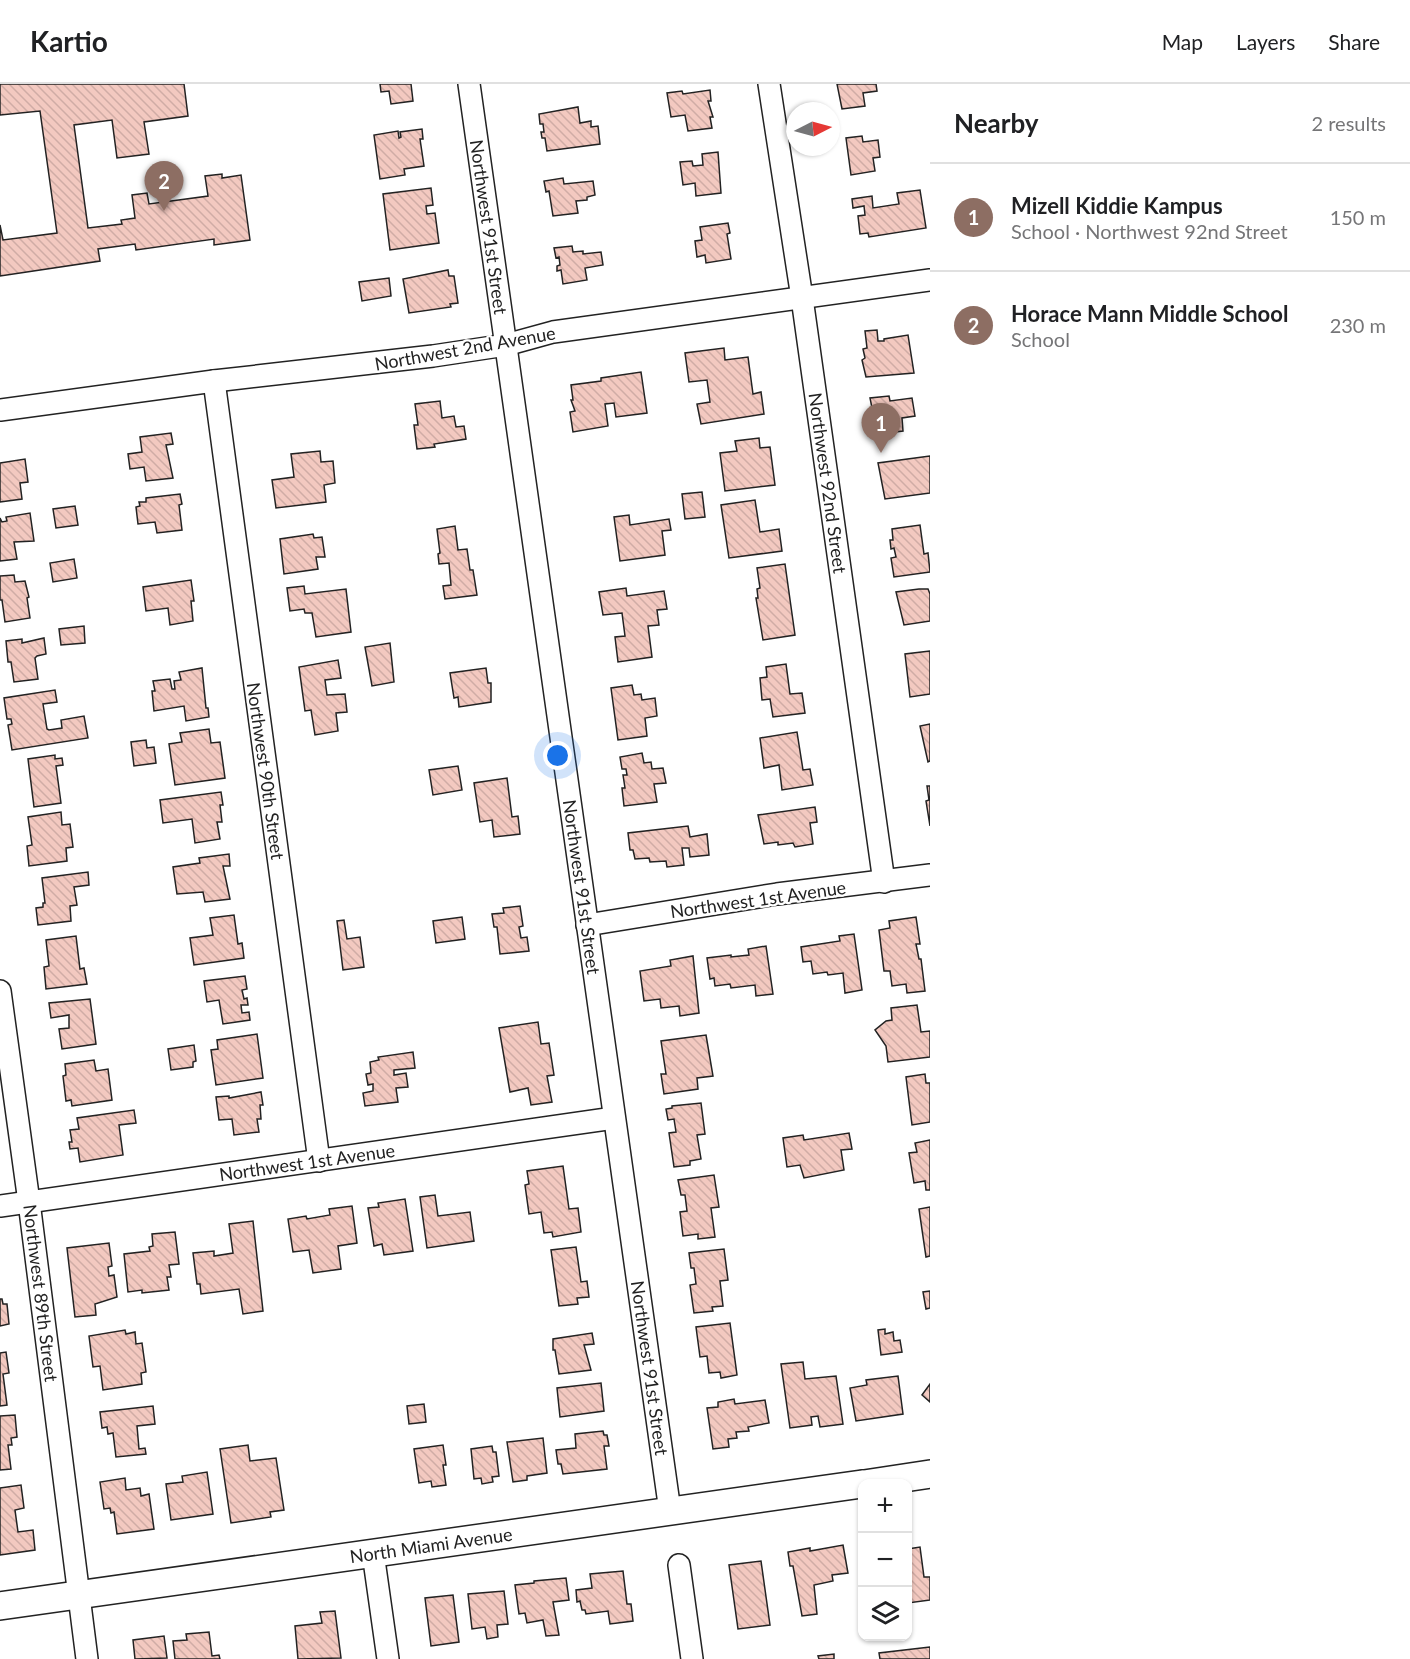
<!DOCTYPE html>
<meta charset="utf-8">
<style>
:root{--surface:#fff;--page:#f2f2f2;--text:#202124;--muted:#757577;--line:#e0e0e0;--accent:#c62828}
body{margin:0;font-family:Lato,sans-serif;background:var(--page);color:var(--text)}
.controls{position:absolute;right:18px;bottom:18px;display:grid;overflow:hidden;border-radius:12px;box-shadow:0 2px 4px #0004}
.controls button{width:54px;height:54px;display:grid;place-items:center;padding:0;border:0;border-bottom:2px solid var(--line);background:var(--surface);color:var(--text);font:30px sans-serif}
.compass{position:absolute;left:786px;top:18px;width:54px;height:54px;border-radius:50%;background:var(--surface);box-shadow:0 2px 4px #0004;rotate:84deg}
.you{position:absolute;left:558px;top:672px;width:21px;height:21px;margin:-15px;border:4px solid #fff;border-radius:50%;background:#1a73e8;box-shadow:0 0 0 9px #1a73e833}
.badge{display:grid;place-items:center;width:39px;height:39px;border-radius:50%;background:var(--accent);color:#fff;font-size:20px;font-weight:700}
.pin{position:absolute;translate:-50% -50px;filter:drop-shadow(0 2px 3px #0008)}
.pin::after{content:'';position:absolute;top:32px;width:21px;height:18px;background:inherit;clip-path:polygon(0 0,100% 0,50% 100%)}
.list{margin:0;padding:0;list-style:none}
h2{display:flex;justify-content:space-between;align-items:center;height:78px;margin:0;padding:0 24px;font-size:26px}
h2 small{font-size:20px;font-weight:400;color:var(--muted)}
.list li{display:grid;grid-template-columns:39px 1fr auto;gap:18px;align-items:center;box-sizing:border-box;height:108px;padding:0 24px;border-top:2px solid var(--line)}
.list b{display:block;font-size:22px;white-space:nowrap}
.list p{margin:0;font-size:20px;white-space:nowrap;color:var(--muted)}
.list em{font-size:20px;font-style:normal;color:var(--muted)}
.icon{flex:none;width:33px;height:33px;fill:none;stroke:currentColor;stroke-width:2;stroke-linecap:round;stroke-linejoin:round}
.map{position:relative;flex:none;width:930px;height:1575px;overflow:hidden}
header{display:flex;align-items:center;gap:36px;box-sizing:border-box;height:84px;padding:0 30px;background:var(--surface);border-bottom:2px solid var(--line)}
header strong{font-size:28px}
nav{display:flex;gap:33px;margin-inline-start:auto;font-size:21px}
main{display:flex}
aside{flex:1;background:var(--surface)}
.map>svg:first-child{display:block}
.building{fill:url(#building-back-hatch);stroke:#222;stroke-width:1.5}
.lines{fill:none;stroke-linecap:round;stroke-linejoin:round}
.minor-casing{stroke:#222;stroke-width:24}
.major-casing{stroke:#222;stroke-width:30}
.minor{stroke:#fff;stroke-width:21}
.major{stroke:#fff;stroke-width:27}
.labels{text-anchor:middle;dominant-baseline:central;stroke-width:4.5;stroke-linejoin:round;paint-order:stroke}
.street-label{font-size:18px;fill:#222;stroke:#fff}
</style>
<header>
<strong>Kartio</strong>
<nav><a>Map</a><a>Layers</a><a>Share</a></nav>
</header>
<main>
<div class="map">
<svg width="930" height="1575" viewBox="0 0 930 1575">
<defs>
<pattern id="building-back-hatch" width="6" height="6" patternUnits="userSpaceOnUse" patternTransform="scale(1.5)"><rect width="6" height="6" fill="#f3c9c0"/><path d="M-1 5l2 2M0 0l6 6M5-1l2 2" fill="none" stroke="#d0aca5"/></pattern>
</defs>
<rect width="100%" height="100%" fill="#fff"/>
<!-- building -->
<g class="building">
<path d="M0,0H184L188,32L144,38L149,70L117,74L112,36L74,41L88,144L122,140L121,136L135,134L132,111L147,109L149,120L208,112L205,92L222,90V94L241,91L250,156L214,161V155L136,166L135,160L98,165L100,177L0,192V141L3,156L57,149L40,27L0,31Z"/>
<path d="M380,0H411L413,17L391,20L389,7L381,8Z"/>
<path d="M837,0H876L877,7L863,9L865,22L842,25Z"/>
<path d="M710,6L711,17H708L713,33H710L712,44L688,47L685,31L671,33L667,9L682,7L683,10Z"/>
<path d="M578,23L580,39L591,37V43L598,42L600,60L547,67L545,54H542L541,48H544L543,40H540L539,30Z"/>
<path d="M422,45L423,55H420L424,82L404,85L405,91L380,95L374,51L398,47L399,54L401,53L400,48Z"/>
<path d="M862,52L863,58L878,56L880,73L873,74L875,87L851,91L846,54Z"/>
<path d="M718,68L721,109L696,112L695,99L683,101L680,78L692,77L693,82L703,81L702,70Z"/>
<path d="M563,94L564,100L593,97L595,111L587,113V116L576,117L578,129L553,132L549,107L546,108L544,97Z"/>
<path d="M431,104L433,121L426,122L427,130L435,129L439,159L390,166L383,110Z"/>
<path d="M920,106L926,144L869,153L868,149L860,150L858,132L865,131L864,122L853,124L852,115L872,112L873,124L899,120L897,109Z"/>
<path d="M728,139L730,149L727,150L731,175L706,179L705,171L697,173L695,157L702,156L700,143Z"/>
<path d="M572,162L573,168L583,167V170L601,168L603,181L585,184L587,196L563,200L561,186L557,187V182L560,181L559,173L556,174L554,164Z"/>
<path d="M448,186L449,192H454L458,219L450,220L451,223L409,229L403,195Z"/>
<path d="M389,194L391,212L362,217L359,198Z"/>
<path d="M877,246L878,257H884V255L908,251L914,289L866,293L862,276L865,274L863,265L867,264L865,247Z"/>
<path d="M724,264L725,276L748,273L753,310L761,308L764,330L701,340L697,320L710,318L707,296L689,298L685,269Z"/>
<path d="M641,288L647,329L616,333L614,319L605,320L608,342L573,348L570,328L575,327L571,316H573L571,301L601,297V294Z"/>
<path d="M889,312L890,317L912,314L915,332L902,334L903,347L878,350L875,323L872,324L870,314Z"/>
<path d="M440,317L442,334L454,332L456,343L464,342L466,355L434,360L435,363L417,365L414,341H418L415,320Z"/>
<path d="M171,349L173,360L166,361L173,394L146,397L144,383L130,385L128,370L142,368L140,353Z"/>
<path d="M759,354L760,364L770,363L775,401L725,407L720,369L737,367L735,357Z"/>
<path d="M320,367L321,378L333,377L335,399L324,401L326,418L276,424L272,396L294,393L291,370Z"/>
<path d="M930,372V409L885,415L878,379Z"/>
<path d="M25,375L28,398L20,399L22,415L0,418V379Z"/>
<path d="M702,408L705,433L685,435L682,410Z"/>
<path d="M180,410L182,420L179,421L182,446L157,449L155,438L138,440L136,423L140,422L139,418H146V414Z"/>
<path d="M755,416L760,448L779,445L782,467L729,474L721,421Z"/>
<path d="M75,422L78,441L56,444L53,425Z"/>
<path d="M30,429L34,457L14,458L17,475L0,477V434L2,438L7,437L6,433Z"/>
<path d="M629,431L630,441L669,435L671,446L662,447L665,471L620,477L614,433Z"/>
<path d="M920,441L924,470L928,469L930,488L894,493L891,474L896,473L894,464L891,465L890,456H893L892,445Z"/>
<path d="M455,442L458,466L467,465L470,486H473L477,511L445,515L443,502L451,501L449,479L439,480L438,470L440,469L437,445Z"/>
<path d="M313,450L314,454L322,453L325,473H316L318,485L284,490L280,455Z"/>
<path d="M74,475L77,494L53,498L50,479Z"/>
<path d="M785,480L795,551L763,556L756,514H758L757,505L760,504L757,484Z"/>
<path d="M14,491L15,498L25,497L29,513L27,514L30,534L5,538L2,516H0V492Z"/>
<path d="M191,496L194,517H191L193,537L170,541L168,524L146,527L143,503Z"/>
<path d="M304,502L305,510L346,505L351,548L316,553L312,529H305L304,525L290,527L287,504Z"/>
<path d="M626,504L627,512L664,507L667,525L657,526L659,541L648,542L652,573L618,578L615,553L625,552L622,529L603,531L599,508Z"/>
<path d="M919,505H928L930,510V537L904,541L896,508Z"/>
<path d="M84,542L85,559L61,561L59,545Z"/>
<path d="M44,554L46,570L37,572L35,574L38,595L14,598L11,578H8L6,557L22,555V559Z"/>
<path d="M390,559L394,598L372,602L365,563Z"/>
<path d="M930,567V610L910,613L905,570Z"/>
<path d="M338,576L341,594L325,596L327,611L345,610L347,628L336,629L338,647L315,651L311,626L305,627L299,583Z"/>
<path d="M786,580L790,610L802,609L805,629L773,633L770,615L762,616L760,594L767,593L766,583Z"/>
<path d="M202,584L206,624H208L209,633L186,637L184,622L154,627L152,607H155L153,597L170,595L172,605H175L174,597L181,596L179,588Z"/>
<path d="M486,584L488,599H491V618L459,623L458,613L454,614L450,589Z"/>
<path d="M632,601L634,611L641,610L642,616L655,614L657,632L645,634L647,652L618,656L611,604Z"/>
<path d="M55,606L57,618L43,620L47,645L49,646L62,644L61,636L84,632L88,654L12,666L8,641L12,640L11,635H7L4,614Z"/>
<path d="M930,640V677L928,678L920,642Z"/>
<path d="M209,645L211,659L220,658L225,694L175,701L169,660L182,658L180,649Z"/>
<path d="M797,648L803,686L810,685L813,701L782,706L779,681L764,684L760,654Z"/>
<path d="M146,656L147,664L154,663L156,679L134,682L131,658Z"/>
<path d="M642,669L644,679L651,678L652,685L663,684L666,699L654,700L657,718L624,722L622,704H625L623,691H627L626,685H622L620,673Z"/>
<path d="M55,671V675L62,674L63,681L56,682L61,719L34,723L28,675Z"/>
<path d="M458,682L462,706L433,711L429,686Z"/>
<path d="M507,694L512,733L518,732L520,750L494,753L492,736L480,738L474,699Z"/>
<path d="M927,702H930V742L926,717L929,716Z"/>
<path d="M221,708L223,721H220L222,738H217L220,755L195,759L192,735L163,739L160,716Z"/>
<path d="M815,723L817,738L810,739L813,760L795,763L793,759L778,761V758L764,760L758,731Z"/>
<path d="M61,728L62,741L70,740L73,763L66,764L67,777L29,782L27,762L32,761L28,733Z"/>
<path d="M688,742L690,753L707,750L709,771L690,773L689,764H682L684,781L667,783L666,777L650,778L649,774L635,775L633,766H630L628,749Z"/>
<path d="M229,770L230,782H223L230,815L205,818L203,808L177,810L173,783L200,779L199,774Z"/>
<path d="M88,788L89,801L74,803L77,821L70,822L71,837L38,841L36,824L43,823V819H45L42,794Z"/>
<path d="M520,822L523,842L519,843L521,854L527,853L529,867L500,870L497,843H494L492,830L504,829L503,824Z"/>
<path d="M234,831L238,860L242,859L244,874L194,881L190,854L213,851L210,834Z"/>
<path d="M462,833L465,855L436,859L433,837Z"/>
<path d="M916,833L920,860H916L919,875H921L925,907L907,909L906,900L892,902L890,887H884L879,846L890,844L889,837Z"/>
<path d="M344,836L347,855L360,853L364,883L343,886L337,837Z"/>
<path d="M854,850L862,906L845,909L843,889L828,891L827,888L813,890L811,877L803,878L801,863L840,857L839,852Z"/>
<path d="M76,852L80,885L84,884L87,900L46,905L44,883L49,882L46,856Z"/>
<path d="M766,862L773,910L756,912L755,901L731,904L730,900L715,902L714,894L710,895L707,874L731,871V873L749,871L748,865Z"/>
<path d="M693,872L699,929L680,932L679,922L661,924L660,915L644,917L640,887L671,882L670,876Z"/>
<path d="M245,892L247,905L242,906L244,915L247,914L248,921H241L242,929L249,928L250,936L223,940L219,916L207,918L204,897Z"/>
<path d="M90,915L96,960L62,965L59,945L69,944V931L51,934L49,919Z"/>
<path d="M917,921L921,948L930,947V973L888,978L886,962L875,946L886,937L892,936L891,924Z"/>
<path d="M538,938L541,960L549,959L554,991L547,992L552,1018L531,1021L528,1004L510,1008L499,944Z"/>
<path d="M257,950L263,994L216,1001L211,966L218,965L217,956Z"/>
<path d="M706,951L713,992L697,994L698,1005L664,1010L661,990H666L661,957Z"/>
<path d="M194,961L196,977L193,978V983L171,986L168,965Z"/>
<path d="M413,968L415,984L394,986V991L406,989L408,1003L396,1004L398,1018L365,1022L363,1009L373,1007V1000L368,1001L366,990L371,989L370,978L379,976L378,973Z"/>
<path d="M94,976L96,987L108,985L112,1016L72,1022L71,1016L66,1017L63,992L66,991L65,980Z"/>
<path d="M925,990L926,999H930V1038L912,1041L906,993Z"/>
<path d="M261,1008L263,1021H260L261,1035H257L259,1048L234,1051L232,1035L219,1036L216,1013L229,1012V1014Z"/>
<path d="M701,1019L705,1050L697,1051L701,1075L690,1077V1081L674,1083L669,1049L676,1048L674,1035L668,1036L666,1025L672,1024V1022Z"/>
<path d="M134,1026L136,1039L119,1041L123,1071L80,1078L78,1064L70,1065L69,1058H72L70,1046L79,1045L77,1034Z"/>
<path d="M849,1049L852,1065L841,1066L844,1086L804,1094L800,1081L787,1083L783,1054L803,1051L804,1056Z"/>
<path d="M930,1056V1106H926L925,1097L914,1099L909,1069L917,1068L915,1059Z"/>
<path d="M563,1082L569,1125L578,1124L581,1148L553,1153L552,1148L544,1149L541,1128L529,1130L525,1101L529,1100L527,1087Z"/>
<path d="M714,1091L719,1123L711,1124L715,1153L698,1155V1150L683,1152L680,1128L687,1127L685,1111H681L678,1096Z"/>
<path d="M435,1111L438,1132L470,1128L474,1157L427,1164L420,1113Z"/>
<path d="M405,1115L413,1167L384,1171L382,1160L374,1162L368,1124L379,1123L378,1119Z"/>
<path d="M352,1122L357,1159L338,1162L341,1185L313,1189L309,1166L293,1168L288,1135L306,1132L307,1135L330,1131L329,1125Z"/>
<path d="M930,1123V1172L926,1173L919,1125Z"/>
<path d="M253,1137L263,1227L243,1230L239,1205L201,1210L200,1200H197L193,1169L214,1167V1172L233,1169L229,1140Z"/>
<path d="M175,1148L179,1180L169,1181L171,1193H167L169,1206L142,1209V1206L128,1208L124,1170L150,1167L149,1163L153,1162L152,1150Z"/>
<path d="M109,1159L112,1182L108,1183L109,1192L114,1191L117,1213L95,1220L96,1231L75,1233L67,1164Z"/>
<path d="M576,1163L581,1198L587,1197L589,1213L577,1214L578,1220L559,1222L551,1166Z"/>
<path d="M724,1165L728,1196L720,1197L723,1222L712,1223L713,1227L694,1229L690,1201L696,1200L694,1184H691L689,1169Z"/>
<path d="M930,1207V1224L926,1225L923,1208Z"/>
<path d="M0,1215H2L3,1220H7L9,1240L0,1242Z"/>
<path d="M730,1239L737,1291L721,1294L720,1288L709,1289L707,1272L700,1273L696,1243Z"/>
<path d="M885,1245V1250L893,1248L894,1257L900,1256L902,1268L881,1271L878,1246Z"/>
<path d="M125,1246L126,1250L135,1248L136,1260L142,1259L146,1288L141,1289L142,1300L103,1306L100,1282L93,1283L89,1252Z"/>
<path d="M592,1249L594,1260L584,1261L591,1286L559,1290L555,1266H553V1255Z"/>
<path d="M6,1268L9,1289L3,1290L7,1321L0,1322V1269Z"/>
<path d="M803,1278L805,1295L836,1292L843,1340L820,1343L818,1332L811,1333L812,1341L790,1344L781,1280Z"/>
<path d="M898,1292L903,1330L856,1337L850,1304L867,1301L866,1296Z"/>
<path d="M601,1299L604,1327L560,1333L557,1304Z"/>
<path d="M930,1300V1318L922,1311Z"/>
<path d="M734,1315L735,1320L765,1316L769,1339L748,1343L749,1347L736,1348L737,1354L728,1355L729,1363L713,1365L707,1324L718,1323V1318Z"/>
<path d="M424,1320L426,1338L409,1340L407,1322Z"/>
<path d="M153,1322L155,1340L137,1342L139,1365L145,1364L146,1370L116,1373L113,1349L108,1350L107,1343L102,1344L100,1328Z"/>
<path d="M15,1331L17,1353L11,1354L12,1361H8L11,1385L0,1386V1332Z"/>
<path d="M603,1347L604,1351H607L609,1362H604L607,1385L563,1390L561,1380H558L556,1366L576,1364L575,1350Z"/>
<path d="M543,1354L547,1389L527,1392V1396L513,1398L507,1358Z"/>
<path d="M248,1361L250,1377L276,1374L284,1426L270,1428L271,1433L231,1439L220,1365Z"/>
<path d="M443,1361L446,1381H443L446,1401L432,1403L431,1397L419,1399L414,1365Z"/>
<path d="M492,1362L493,1368H496L499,1392L492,1393L493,1398L482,1400L481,1394L474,1395L471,1365Z"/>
<path d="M207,1388L213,1430L171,1436L166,1400L183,1398L182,1392Z"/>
<path d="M125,1394L126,1406L140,1404L141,1412L149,1410L154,1445L117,1450L114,1428L111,1429L110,1424L104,1425L100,1398Z"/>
<path d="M21,1401L24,1424L15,1426L18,1448L33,1446L35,1466L0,1471V1404Z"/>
<path d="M843,1461L848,1489L832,1491L833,1497L814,1501L817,1530L802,1532L793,1482H790L788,1468L810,1464V1467Z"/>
<path d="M920,1463L924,1493H930V1516L908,1519V1465Z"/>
<path d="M761,1477L770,1541L738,1545L729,1481Z"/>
<path d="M623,1487L627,1520H631L633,1537L610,1540L608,1527L586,1530L585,1526H582L580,1517L577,1518L576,1506L592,1504L590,1490Z"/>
<path d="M566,1494L569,1516L553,1518L559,1551L546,1552L543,1536L527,1539L525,1529L519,1530L515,1501L534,1499V1497Z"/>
<path d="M504,1507L508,1540L497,1541L498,1553L487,1555L485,1543L472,1545L468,1510Z"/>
<path d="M453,1511L459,1558L431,1562L425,1514Z"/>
<path d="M335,1527L341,1574L298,1575L295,1542L322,1539L320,1528Z"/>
<path d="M209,1548L212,1572L219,1571L220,1575H175L173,1557L187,1556L186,1550Z"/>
<path d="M164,1552L167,1574L135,1575L133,1556Z"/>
<path d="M930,1563V1575H880L879,1569Z"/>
<path d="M834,1570V1575H819L818,1572Z"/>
</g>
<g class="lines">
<defs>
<g id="minor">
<path d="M469,0L670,1427"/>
<path d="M769,0L802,214L884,798"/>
<path d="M214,297L319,1077"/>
<path d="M0,326L214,297L433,272L506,261L553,248L930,196"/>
<path d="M587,841L777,810L930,791"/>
<path d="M0,907L29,1118L87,1575"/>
<path d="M0,1122L614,1034"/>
<path d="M373,1469L388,1575"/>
<path d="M679,1481L692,1575"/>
</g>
<g id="major">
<path d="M864,1400L930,1390"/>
<path d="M0,1522L862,1400"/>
</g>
</defs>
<!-- minor casing -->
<use href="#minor" class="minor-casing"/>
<!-- major casing -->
<use href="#major" class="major-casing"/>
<!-- minor -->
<use href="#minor" class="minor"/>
<!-- major -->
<use href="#major" class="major"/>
</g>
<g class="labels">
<!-- street labels -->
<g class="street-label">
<text transform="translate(489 143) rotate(82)">Northwest 91st Street</text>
<text transform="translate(465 264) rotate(-10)">Northwest 2nd Avenue</text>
<text transform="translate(828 399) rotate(82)">Northwest 92nd Street</text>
<text transform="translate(266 687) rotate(82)">Northwest 90th Street</text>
<text transform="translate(582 803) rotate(82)">Northwest 91st Street</text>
<text transform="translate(758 815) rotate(-8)">Northwest 1st Avenue</text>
<text transform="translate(307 1078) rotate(-8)">Northwest 1st Avenue</text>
<text transform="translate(41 1209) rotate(83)">Northwest 89th Street</text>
<text transform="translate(650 1284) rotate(82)">Northwest 91st Street</text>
<text transform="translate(431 1461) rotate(-8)">North Miami Avenue</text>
</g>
</g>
</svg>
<div class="controls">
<button>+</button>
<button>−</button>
<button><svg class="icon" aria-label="layers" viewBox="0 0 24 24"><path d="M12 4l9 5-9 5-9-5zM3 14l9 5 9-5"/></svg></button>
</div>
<svg class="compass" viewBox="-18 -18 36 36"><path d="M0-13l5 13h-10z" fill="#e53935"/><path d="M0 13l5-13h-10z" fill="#757577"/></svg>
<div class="you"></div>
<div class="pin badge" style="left:881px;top:369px;background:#8d6e63">1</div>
<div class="pin badge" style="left:164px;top:127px;background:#8d6e63">2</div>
</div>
<aside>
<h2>Nearby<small>2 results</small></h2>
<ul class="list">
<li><span class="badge" style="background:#8d6e63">1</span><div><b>Mizell Kiddie Kampus</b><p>School · Northwest 92nd Street</p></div><em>150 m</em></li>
<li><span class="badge" style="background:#8d6e63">2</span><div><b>Horace Mann Middle School</b><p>School</p></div><em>230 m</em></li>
</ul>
</aside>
</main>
